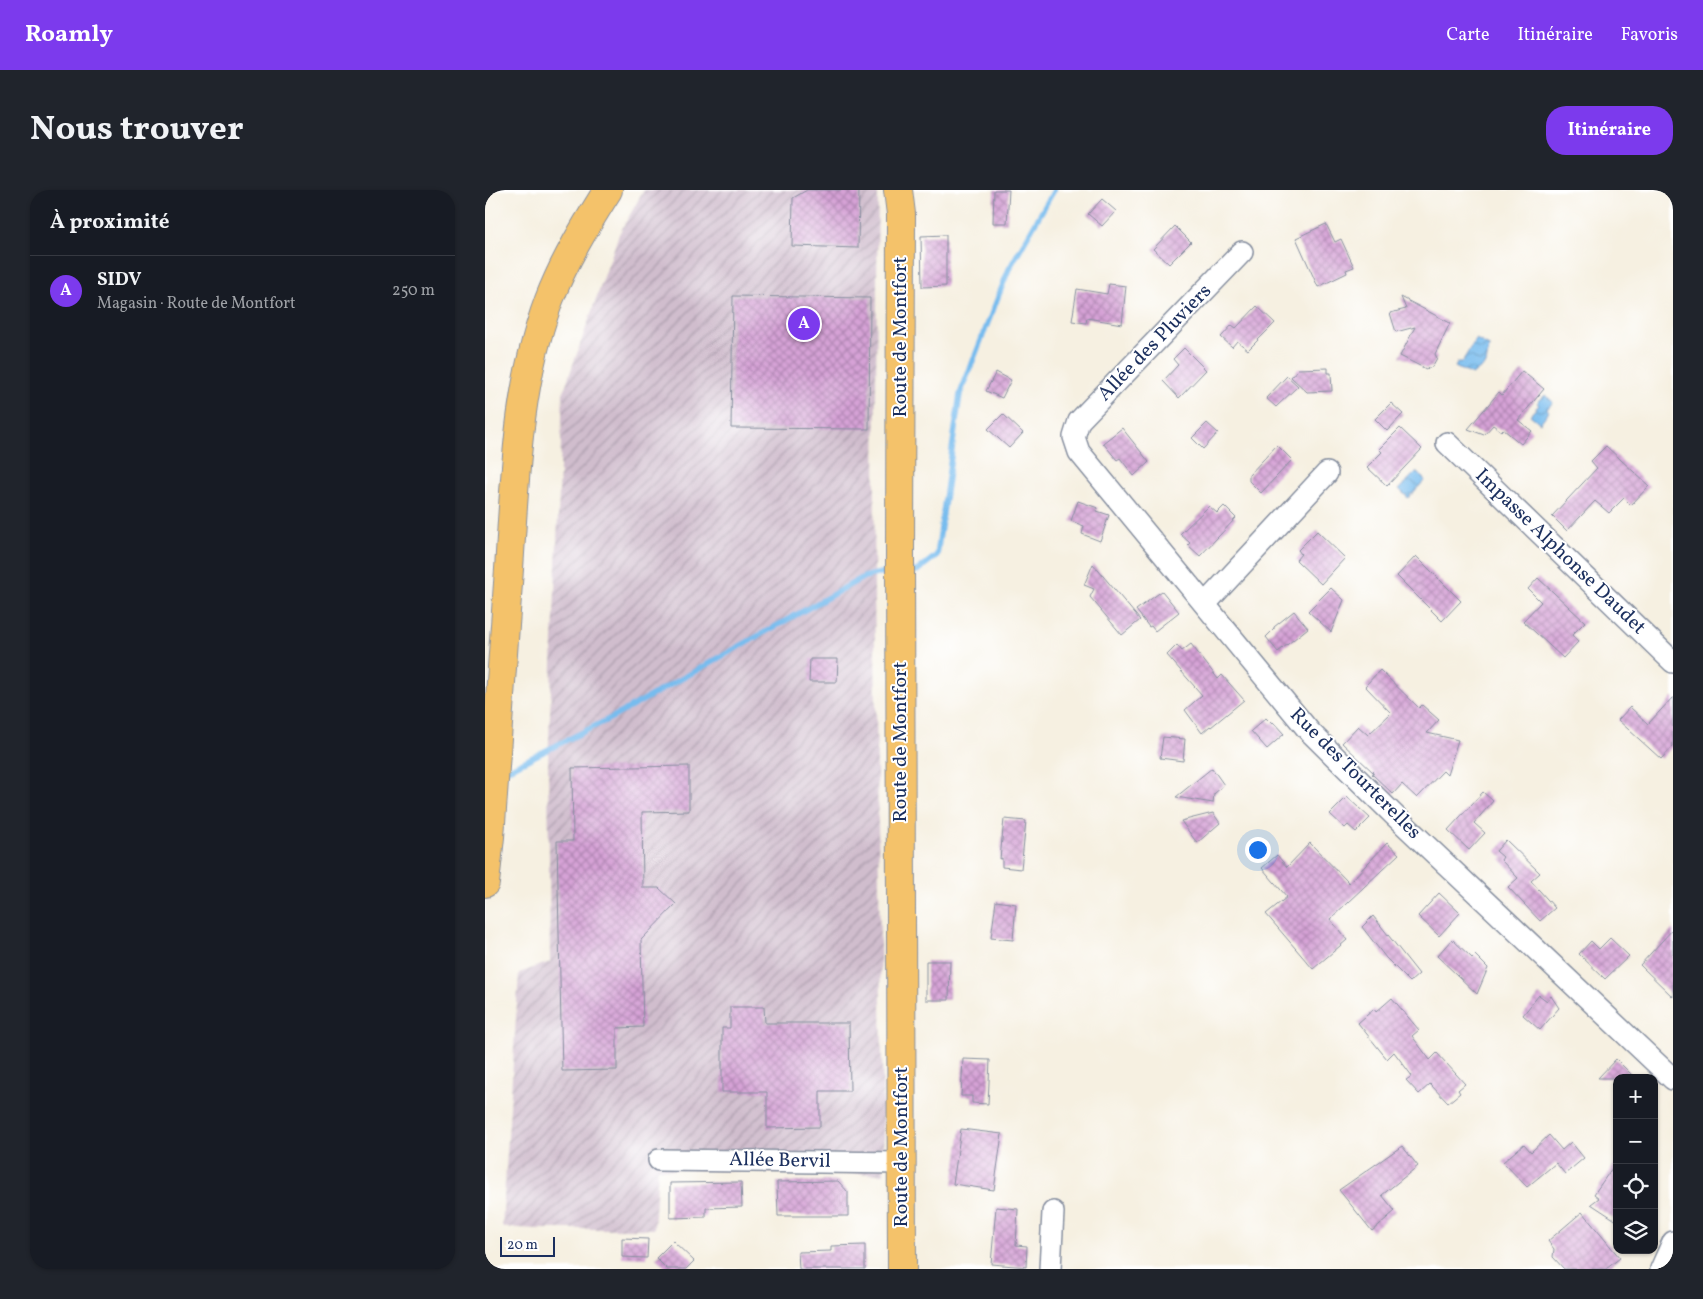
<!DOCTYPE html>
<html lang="fr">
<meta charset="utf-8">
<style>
:root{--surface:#171b24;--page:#20242c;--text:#f1f3f6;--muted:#9ea1a6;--line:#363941;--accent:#7c3aed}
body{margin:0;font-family:Vollkorn,serif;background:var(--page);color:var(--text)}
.controls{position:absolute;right:15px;bottom:15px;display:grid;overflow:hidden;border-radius:10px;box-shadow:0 1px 4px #0004}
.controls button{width:45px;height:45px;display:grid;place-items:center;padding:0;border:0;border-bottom:1px solid var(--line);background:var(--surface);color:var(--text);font:25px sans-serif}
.scale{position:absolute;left:15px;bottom:12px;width:55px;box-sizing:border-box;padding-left:5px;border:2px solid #1b2f5e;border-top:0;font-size:14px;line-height:18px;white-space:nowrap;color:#1b2f5e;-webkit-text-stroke:4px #fff;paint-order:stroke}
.you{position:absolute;left:772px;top:659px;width:18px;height:18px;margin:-12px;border:4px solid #fff;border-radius:50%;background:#1a73e8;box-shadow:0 0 0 8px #1a73e833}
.badge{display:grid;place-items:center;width:32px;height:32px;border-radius:50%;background:var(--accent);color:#fff;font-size:16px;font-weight:700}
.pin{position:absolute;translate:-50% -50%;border:2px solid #fff;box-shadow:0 1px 5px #0006}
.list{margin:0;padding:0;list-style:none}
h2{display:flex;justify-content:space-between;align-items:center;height:65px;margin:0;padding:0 20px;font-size:21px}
h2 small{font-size:16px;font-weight:400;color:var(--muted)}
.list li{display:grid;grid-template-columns:32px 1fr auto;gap:15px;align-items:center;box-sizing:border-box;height:70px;padding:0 20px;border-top:1px solid var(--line)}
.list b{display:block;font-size:19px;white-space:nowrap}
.list p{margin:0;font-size:16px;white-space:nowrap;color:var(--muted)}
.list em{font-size:16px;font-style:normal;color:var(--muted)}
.icon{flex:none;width:28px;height:28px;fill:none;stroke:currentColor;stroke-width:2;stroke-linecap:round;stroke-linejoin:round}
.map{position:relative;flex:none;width:1188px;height:1079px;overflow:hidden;border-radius:20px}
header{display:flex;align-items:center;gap:30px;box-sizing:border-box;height:70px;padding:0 25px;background:var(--accent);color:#fff}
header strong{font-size:24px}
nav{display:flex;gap:28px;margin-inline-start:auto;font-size:18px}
.intro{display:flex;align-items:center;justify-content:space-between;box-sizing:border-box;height:120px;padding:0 30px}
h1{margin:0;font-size:35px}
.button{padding:12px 22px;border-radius:20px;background:var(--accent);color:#fff;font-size:18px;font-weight:700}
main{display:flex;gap:30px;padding:0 30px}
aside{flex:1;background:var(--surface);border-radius:20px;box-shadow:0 1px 4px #0004}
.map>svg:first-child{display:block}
.industrial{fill:url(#industrial-furrows)}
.water{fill:url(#water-waves);stroke:#4976a6}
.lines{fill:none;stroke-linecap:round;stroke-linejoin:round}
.stream{stroke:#77bcee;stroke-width:5.5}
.building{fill:url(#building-cross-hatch)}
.minor-casing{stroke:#8890a0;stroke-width:24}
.major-casing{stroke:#8890a0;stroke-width:30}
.minor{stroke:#fff;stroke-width:21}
.major{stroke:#f4c26a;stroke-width:28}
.labels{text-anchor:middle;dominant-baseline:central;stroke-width:4;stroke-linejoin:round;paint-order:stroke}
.street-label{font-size:20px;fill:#1b2f5e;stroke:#fff}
</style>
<header>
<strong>Roamly</strong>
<nav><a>Carte</a><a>Itinéraire</a><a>Favoris</a></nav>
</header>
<div class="intro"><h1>Nous trouver</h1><a class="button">Itinéraire</a></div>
<main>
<aside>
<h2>À proximité<small></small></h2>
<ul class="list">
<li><span class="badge">A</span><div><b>SIDV</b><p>Magasin · Route de Montfort</p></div><em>250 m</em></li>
</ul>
</aside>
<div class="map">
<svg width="1188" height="1079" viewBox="0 0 1188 1079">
<defs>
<pattern id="industrial-furrows" width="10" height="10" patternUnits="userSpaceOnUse" patternTransform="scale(1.25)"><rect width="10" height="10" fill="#d0bdcd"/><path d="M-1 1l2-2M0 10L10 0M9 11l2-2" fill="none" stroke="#a89aaa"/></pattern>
<pattern id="water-waves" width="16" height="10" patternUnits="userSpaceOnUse" patternTransform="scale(1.25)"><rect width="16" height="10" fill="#77bcee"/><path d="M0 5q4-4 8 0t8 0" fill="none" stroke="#6199c4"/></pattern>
<pattern id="building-cross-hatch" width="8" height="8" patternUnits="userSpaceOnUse" patternTransform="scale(1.25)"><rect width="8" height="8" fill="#d6a2d6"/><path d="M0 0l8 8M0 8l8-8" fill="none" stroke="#ad84b1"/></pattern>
</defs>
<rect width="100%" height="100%" fill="#fff"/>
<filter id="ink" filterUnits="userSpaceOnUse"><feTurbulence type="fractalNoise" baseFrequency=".02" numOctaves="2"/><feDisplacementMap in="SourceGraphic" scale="10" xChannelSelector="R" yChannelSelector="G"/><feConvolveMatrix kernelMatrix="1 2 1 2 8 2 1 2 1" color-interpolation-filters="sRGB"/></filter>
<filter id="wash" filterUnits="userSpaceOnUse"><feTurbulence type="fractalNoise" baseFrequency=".0096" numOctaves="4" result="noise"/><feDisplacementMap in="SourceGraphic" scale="20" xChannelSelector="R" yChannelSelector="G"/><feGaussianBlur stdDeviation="1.12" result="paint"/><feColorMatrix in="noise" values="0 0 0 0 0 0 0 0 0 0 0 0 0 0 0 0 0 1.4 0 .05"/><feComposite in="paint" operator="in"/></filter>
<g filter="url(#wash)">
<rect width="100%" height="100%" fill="#f6f0e1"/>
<!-- industrial -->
<path class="industrial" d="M159,0H393L389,398L399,984L173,979L169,1039H52L17,1037L34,783L65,772L63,573L78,203L134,44Z"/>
<!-- water -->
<g class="water">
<path d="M991,149L1004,156L1001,174L987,185L970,177L973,172H977Z"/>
<path d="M1060,205L1068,212L1062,219L1064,221L1055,233L1045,225L1054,215L1052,213Z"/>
<path d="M931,282L940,290L923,308L914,299Z"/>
</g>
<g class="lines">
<!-- stream -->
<g class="stream">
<path d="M423,381H432L452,365L475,204L524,79L569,0"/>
<path d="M18,582L128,527L379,387L400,382H409"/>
</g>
</g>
<g id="blocks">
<!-- building -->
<g class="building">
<path d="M322,0H374L373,58L307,56L308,8Z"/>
<path d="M509,0H524L522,33H508Z"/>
<path d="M617,9L631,21L617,36L603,24Z"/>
<path d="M841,34L850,52L856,49L869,77L861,80L862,83L833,97L811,48Z"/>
<path d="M690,36L706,52L684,74L668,59Z"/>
<path d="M461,45V96L437,97L436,46Z"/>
<path d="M624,94L641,96L637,134L602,128L601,133L587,131L592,99L622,104Z"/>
<path d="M248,106L385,108L384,239L246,238Z"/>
<path d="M916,107L965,133L950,164L952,168L947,177L941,179L915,166L930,137L911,142L905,123L921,119Z"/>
<path d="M772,116L790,133L763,160L752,151L747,157L736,147L747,135L751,138Z"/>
<path d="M699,158L721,180L694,208L678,191L693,175L688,169Z"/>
<path d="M843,178V183H846L847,201L822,202L806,187L813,179Z"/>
<path d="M1037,181L1059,199L1033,230L1047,241L1036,254L1018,239L1016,241L1008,235L999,245L983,239L1014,202L1017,205Z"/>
<path d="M511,182L526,190L517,208L501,201Z"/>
<path d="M802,186L813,196L791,217L781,208Z"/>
<path d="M906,213L918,224L902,241L890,229Z"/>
<path d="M518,224L538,243L524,258L503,239Z"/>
<path d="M722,233L733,243L718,259L707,248Z"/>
<path d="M637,238L664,272L649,286L635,268L632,270L618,253Z"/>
<path d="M915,238L937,259L902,296L882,277L897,262L894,259Z"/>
<path d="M792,255L807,270L776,303L764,291V285Z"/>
<path d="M1121,256L1164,296L1146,315L1139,308L1124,323L1110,311L1082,341L1067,326L1112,278L1106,271Z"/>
<path d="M593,311L613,318L612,321L624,325L615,351L597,344L599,336L586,331Z"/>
<path d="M724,316L732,323L739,316L751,328L715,366L703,355L705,353L695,344Z"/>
<path d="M832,341L860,368L836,394L811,370L816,364L813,360Z"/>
<path d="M931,366L976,411L957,431L912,386Z"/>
<path d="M608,374L655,430L637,445L605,407L609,399L599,395Z"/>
<path d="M1053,388L1100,432L1087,445L1093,452L1078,468L1038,431L1056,412L1043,399Z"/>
<path d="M846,398L859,410L846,442L823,421Z"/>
<path d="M677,401L694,422L670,441L666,436L664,437L651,420Z"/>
<path d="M809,421L823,438L793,462L781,447L789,439V437Z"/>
<path d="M706,454L733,489L737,485L759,510L726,537L725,536L717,543L700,520L717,505L682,465L692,455L697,461Z"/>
<path d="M325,469H353L352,492H324Z"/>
<path d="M895,480L934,518L937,515L954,530L942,543L973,550L962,585L958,581L932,608L917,594L908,604L887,584L889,583L857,553L873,536L883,545L906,523L880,496Z"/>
<path d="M1188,507V556L1176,569L1133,530L1145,517L1163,534Z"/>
<path d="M781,528L787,534L788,532L799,544L782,559L766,541Z"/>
<path d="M678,547L700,549L698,571L675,568Z"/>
<path d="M204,576V621L157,622L158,698H174L191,714L156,750L158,837L132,838V880L77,881L72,651H88L87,578Z"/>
<path d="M727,578L739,595L729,604L728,613L691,607Z"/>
<path d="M998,602L1008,611L989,633L1000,643L984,660L963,640Z"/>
<path d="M862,607L885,628L871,642L863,635L860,638L845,624Z"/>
<path d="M728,623L735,633L712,653L696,631Z"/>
<path d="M519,629L541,631L536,679L517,677V668L515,669Z"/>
<path d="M1021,650L1055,683L1046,691L1070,718L1055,731L1023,697L1033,688L1016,670L1018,667L1011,661Z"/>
<path d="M825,653L864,693L902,653L914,664L845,729L862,750L828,779L781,724L802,707L777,678L792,665L802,677Z"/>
<path d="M954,703L975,723L954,746L933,726Z"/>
<path d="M511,711L531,714L528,750L506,748Z"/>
<path d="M888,726L934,784L925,792L901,768L877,737Z"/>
<path d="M1188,739V807L1155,775Z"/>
<path d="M1125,748L1144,766L1120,789L1094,764L1106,751L1114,759Z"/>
<path d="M967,749L987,768L990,765L1003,778L992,804L952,766Z"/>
<path d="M441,771H465L464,810H441Z"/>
<path d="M1054,805L1062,811L1066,806L1074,818L1055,840L1038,825Z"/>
<path d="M907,808L934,840L927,846L945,870L952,863L980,894L973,900L975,903L963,913L945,894L934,904L921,890L927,886L909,862L902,869L873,833L889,819L891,822Z"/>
<path d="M245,817H279L280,833H364L365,901H335V937L282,938V902H237V838H245Z"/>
<path d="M478,869L505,870L503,914L487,913V906H476Z"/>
<path d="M1131,869L1150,888H1113Z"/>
<path d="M476,939L517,944L509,1000L468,994Z"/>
<path d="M1064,945L1077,960L1086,952L1099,968L1080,984L1071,973L1042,997L1018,972L1039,954L1046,962Z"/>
<path d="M917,956L933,976L897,1005L910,1021L887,1041L854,1000Z"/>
<path d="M1132,971V1031L1106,1014L1114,1008L1109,1004Z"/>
<path d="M353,991L363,1002V1026H293L292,992Z"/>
<path d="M256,992L257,1017L221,1018V1027L185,1028V993Z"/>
<path d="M511,1017L533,1019L531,1055L542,1056L541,1077L506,1074Z"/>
<path d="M1097,1022L1135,1068L1121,1079H1079L1068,1067L1069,1059L1063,1051Z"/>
<path d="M137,1048L163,1049L162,1068L137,1067Z"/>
<path d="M188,1051L209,1071L201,1079H182L171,1068Z"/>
<path d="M380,1055V1079H314L313,1062L346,1061V1056Z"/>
</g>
</g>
</g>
<g filter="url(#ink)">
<use href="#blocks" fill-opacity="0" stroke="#8890a0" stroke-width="1"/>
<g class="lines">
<defs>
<g id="minor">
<path d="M757,62L594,231L589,247L594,262L824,541L909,625L1188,889"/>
<path d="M962,253L1188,472"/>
<path d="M720,414L842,283"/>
<path d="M174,970L417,973"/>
<path d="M565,1079L568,1022"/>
<path d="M1176,1079L1188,1052"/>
</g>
<g id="major">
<path d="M413,0L416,24L415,365L417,1079"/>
<path d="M0,693L5,647C11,558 18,468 24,379C30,289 32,196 64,110C79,71 101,35 123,0"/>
</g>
</defs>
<!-- minor casing -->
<use href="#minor" class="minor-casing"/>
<!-- major casing -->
<use href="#major" class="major-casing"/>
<!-- minor -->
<use href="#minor" class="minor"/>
<!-- major -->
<use href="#major" class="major"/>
</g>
</g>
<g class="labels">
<!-- street labels -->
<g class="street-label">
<text transform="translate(416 147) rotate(-90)">Route de Montfort</text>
<text transform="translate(670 153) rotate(-46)">Allée des Pluviers</text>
<text transform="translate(1075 362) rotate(44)">Impasse Alphonse Daudet</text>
<text transform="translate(416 552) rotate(-90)">Route de Montfort</text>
<text transform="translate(870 584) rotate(45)">Rue des Tourterelles</text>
<text transform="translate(417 957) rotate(-90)">Route de Montfort</text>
<text transform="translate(295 971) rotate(1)">Allée Bervil</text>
</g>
</g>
</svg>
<div class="controls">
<button>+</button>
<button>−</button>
<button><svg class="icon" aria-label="locate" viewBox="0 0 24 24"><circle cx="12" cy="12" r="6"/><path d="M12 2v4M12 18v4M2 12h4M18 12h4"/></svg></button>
<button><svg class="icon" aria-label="layers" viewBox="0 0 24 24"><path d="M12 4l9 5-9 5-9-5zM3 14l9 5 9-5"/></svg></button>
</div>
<div class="scale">20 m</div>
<div class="you"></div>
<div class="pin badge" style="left:319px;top:134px">A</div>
</div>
</main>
